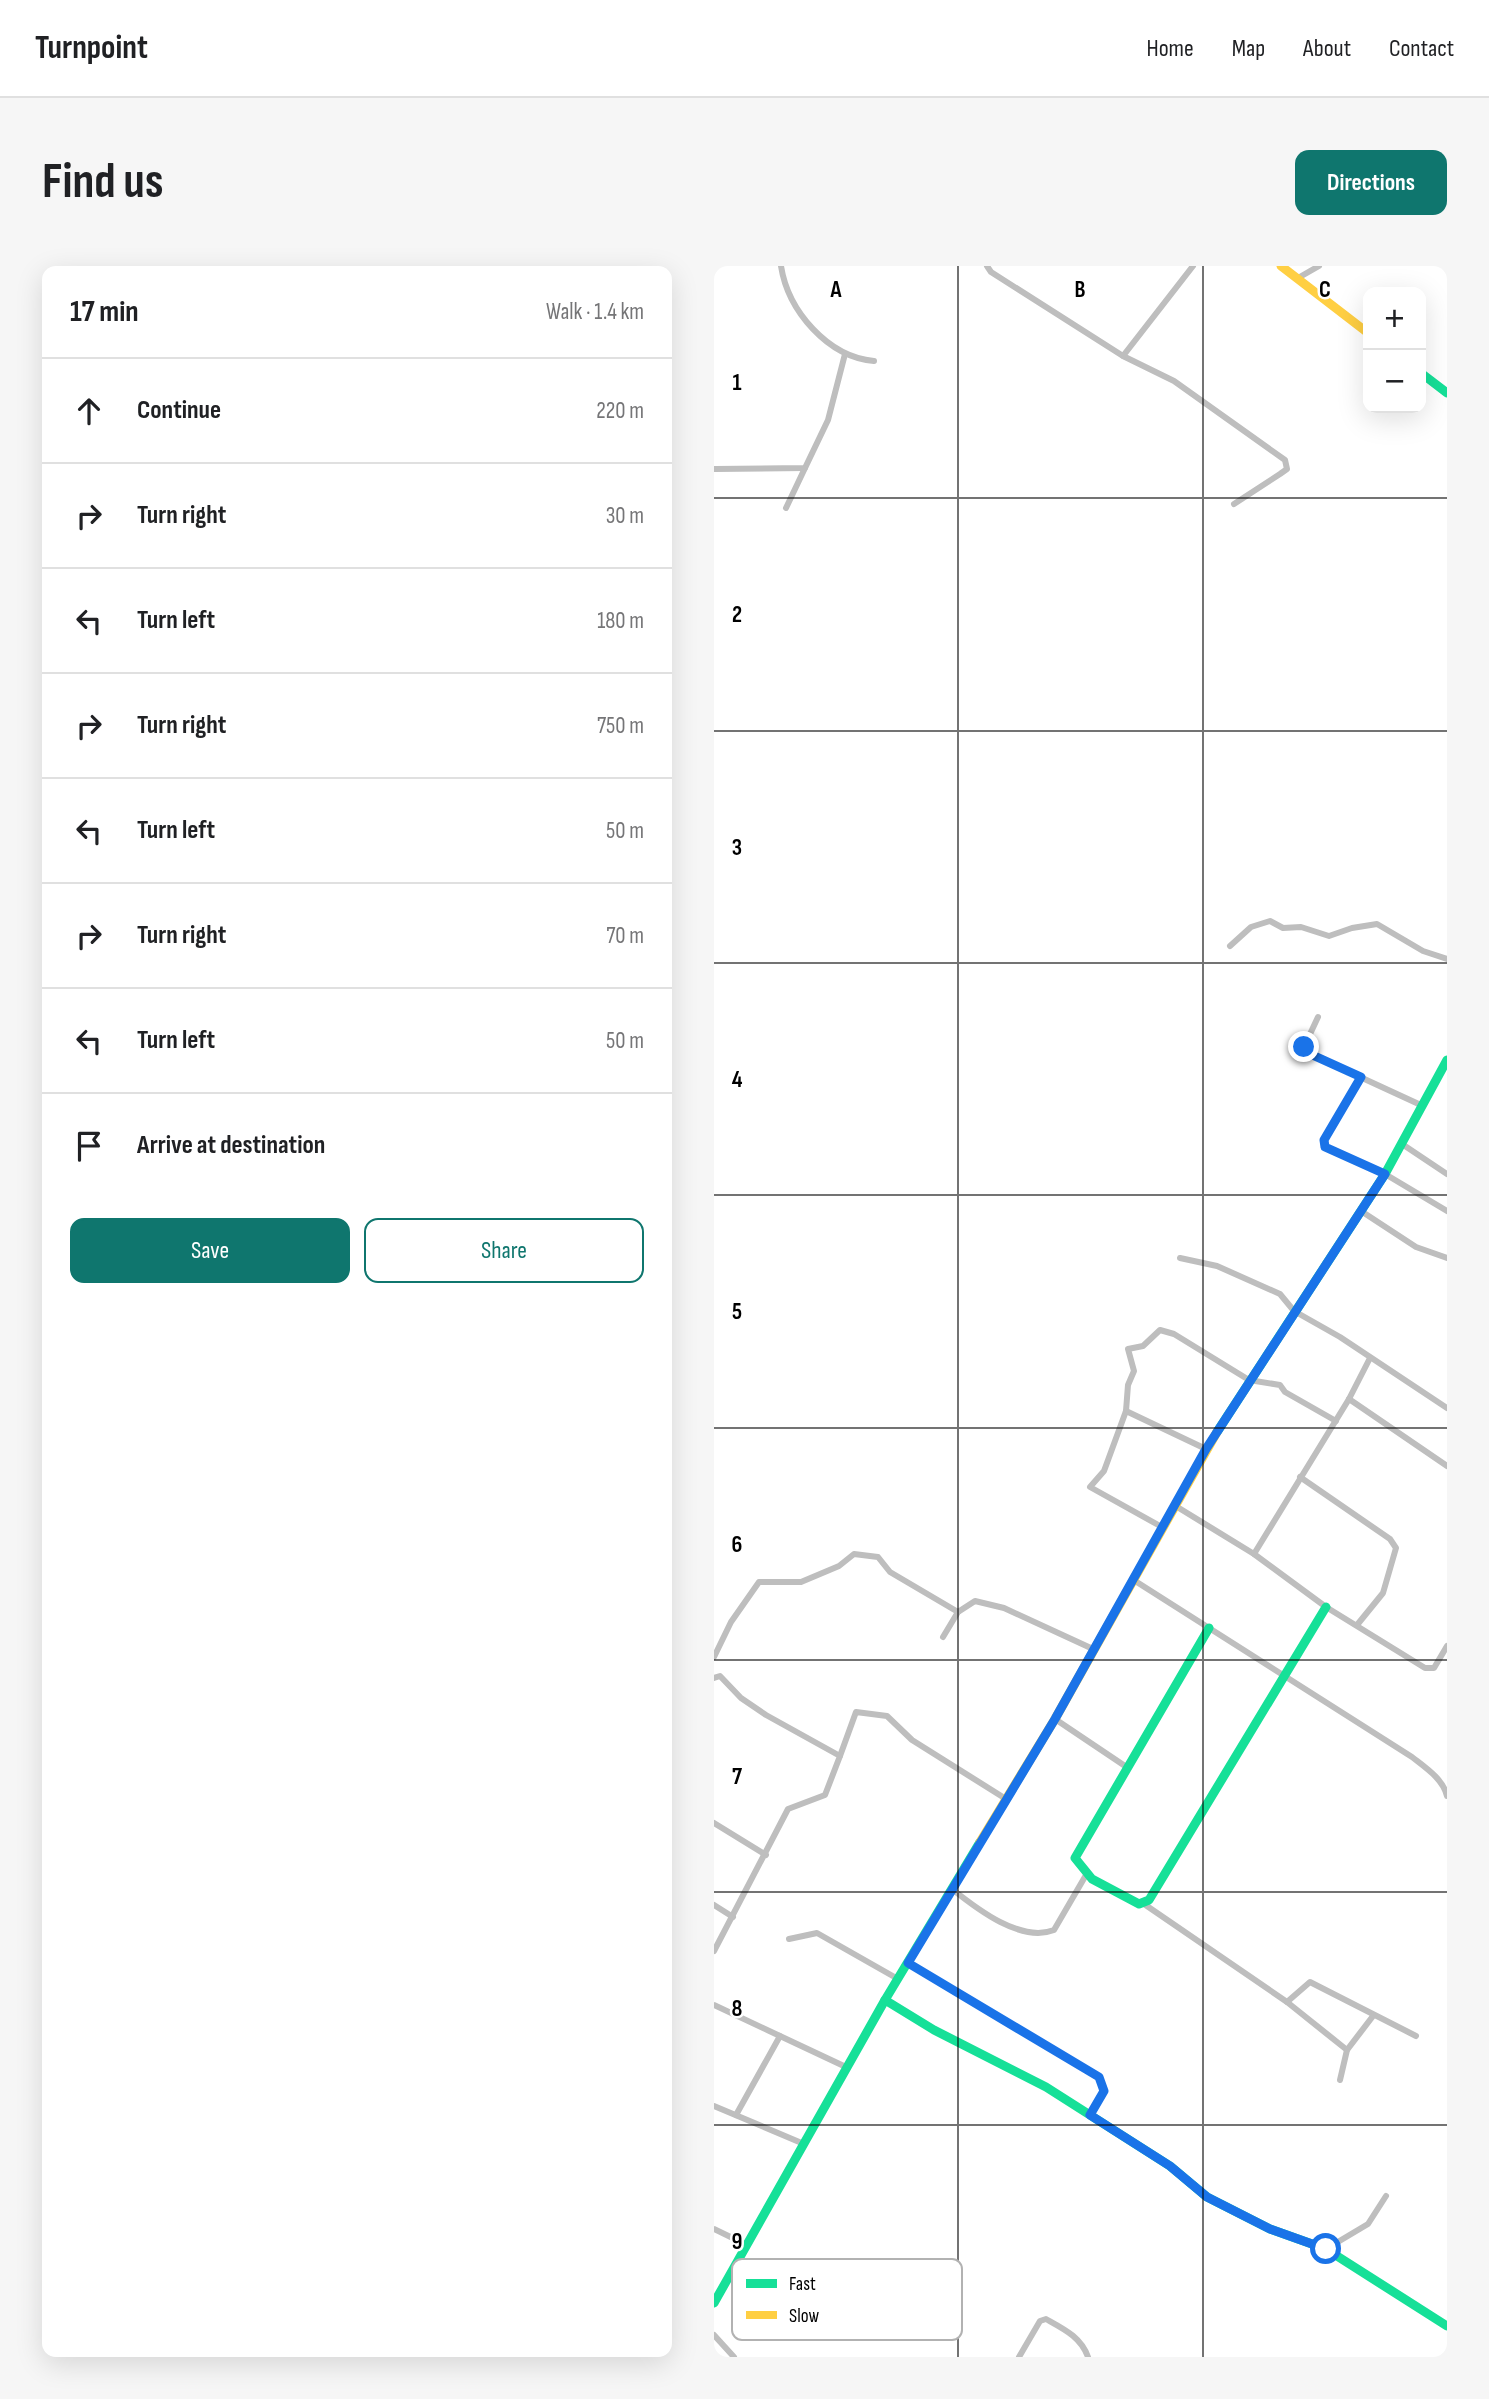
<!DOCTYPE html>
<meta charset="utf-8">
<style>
:root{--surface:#fff;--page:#f6f6f6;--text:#202124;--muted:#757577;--line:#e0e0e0;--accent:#0f766e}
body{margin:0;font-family:"Sofia Sans Condensed",sans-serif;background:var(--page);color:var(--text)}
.controls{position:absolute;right:21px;top:21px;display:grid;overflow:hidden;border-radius:14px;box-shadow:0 7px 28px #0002}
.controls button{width:63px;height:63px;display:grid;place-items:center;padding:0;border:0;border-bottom:2px solid var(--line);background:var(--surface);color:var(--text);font:35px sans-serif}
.stop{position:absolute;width:21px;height:21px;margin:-16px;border:5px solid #1a73e8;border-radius:50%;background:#fff}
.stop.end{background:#1a73e8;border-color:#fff;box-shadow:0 2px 7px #0008}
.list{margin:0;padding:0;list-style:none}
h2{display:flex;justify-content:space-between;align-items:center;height:91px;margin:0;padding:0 28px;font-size:30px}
h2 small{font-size:23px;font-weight:400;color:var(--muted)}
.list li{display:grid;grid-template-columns:46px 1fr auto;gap:21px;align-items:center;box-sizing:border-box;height:105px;padding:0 28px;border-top:2px solid var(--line)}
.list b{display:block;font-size:26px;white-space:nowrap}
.list em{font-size:23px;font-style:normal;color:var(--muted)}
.actions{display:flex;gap:14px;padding:21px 28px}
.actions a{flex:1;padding:16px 0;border:2px solid var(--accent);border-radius:14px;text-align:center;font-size:24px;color:var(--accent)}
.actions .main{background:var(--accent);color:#fff}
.icon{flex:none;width:38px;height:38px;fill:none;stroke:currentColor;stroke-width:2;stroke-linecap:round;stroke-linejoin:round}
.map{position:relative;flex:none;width:733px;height:2091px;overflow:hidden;border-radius:14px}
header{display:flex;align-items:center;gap:42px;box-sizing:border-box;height:98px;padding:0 35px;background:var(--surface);border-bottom:2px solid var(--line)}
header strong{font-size:33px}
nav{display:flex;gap:38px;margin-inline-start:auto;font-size:24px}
.intro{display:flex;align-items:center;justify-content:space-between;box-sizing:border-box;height:168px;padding:0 42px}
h1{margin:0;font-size:49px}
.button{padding:18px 32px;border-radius:14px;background:var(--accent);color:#fff;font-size:24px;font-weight:700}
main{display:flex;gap:42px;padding:0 42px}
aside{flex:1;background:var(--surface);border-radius:14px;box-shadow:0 7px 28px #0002}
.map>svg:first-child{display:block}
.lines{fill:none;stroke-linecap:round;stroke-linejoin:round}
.street{stroke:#bebebe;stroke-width:6}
.fast{stroke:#16e098;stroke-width:9}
.slow{stroke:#ffcf43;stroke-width:9}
.route{stroke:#1a73e8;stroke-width:9}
.grid{fill:none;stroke:#000;stroke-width:2;stroke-opacity:0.55}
.key{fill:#fff;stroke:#b2b2b2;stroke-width:2}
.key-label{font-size:19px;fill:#000}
.grid-label{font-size:23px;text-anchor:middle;font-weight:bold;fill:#000;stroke:#fff;stroke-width:5;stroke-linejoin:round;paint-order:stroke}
</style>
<header>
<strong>Turnpoint</strong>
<nav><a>Home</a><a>Map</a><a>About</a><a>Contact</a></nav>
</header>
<div class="intro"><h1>Find us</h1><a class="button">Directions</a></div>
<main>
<aside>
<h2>17 min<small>Walk · 1.4 km</small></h2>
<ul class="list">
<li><svg class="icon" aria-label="ahead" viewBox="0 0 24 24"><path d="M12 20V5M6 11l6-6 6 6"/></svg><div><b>Continue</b></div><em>220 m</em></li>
<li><svg class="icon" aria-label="right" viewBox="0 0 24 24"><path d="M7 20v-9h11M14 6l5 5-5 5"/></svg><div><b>Turn right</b></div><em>30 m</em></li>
<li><svg class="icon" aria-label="left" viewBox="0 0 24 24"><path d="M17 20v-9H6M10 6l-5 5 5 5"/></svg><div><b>Turn left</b></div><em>180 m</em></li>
<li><svg class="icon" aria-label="right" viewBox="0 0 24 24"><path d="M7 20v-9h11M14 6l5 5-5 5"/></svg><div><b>Turn right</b></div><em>750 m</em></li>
<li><svg class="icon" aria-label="left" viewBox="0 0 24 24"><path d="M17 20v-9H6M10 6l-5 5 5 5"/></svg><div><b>Turn left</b></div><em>50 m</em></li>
<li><svg class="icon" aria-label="right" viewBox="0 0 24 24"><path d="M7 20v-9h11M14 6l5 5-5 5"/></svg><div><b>Turn right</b></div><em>70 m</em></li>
<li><svg class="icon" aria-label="left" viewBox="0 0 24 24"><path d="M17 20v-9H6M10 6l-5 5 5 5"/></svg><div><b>Turn left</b></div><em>50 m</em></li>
<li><svg class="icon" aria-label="arrive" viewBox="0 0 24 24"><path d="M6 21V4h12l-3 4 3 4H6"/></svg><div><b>Arrive at destination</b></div></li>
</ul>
<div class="actions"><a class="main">Save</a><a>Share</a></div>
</aside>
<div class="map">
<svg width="733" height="2091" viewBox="0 0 733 2091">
<rect width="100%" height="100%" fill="#fff"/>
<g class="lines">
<!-- street -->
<g class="street">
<path d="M67,0C74,45 114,91 160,95"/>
<path d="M273,0L277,6L409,90L460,115L571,194L573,203L566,208L520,238"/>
<path d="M584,12L605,0"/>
<path d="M409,90L479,0"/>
<path d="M1,203L91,202L114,154L131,88"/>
<path d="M72,242L91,202"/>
<path d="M516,680L537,661L556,655L569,662L587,661L615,670L638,662L663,658L709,685L733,693"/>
<path d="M604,751L590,781L594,787L709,840"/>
<path d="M647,811L610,874L611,881L671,908L733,945"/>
<path d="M688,878L733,908"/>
<path d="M647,945L702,981L733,992"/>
<path d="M466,992L503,1000L566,1028L580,1045L626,1071L733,1142"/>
<path d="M635,1133L733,1200"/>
<path d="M412,1145L492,1183"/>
<path d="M586,1211L676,1273L682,1282L669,1327L643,1359"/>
<path d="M460,1239L540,1288L612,1341L711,1402H720L733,1380"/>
<path d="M448,1261L376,1221L390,1205L412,1145L414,1119L420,1105L414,1083L429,1080L446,1064L460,1068L535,1114L566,1119L571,1126L622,1155"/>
<path d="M540,1288L635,1133L656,1092"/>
<path d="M418,1313L698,1491C712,1502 729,1513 733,1530"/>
<path d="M229,1371L244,1346L261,1335L290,1342L379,1383"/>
<path d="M0,1391L17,1356L45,1316H87L125,1300L140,1288L164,1291L176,1306L244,1346"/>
<path d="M0,1412L6,1410L27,1432L52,1449L126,1490L111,1529L74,1543L0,1685"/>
<path d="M341,1453L414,1502"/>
<path d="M126,1490L142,1446L173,1450L198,1474L292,1533"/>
<path d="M0,1557L52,1589"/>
<path d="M238,1623C263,1643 307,1677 340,1664L372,1609"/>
<path d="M430,1638L573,1736L596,1716L702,1770"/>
<path d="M0,1639L19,1651"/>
<path d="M75,1673L103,1667L184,1713"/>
<path d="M194,1697L385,1811L390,1825L376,1849"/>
<path d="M573,1736L633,1784"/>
<path d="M0,1739L132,1801"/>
<path d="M626,1814L633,1784L659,1750"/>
<path d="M0,1840L90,1878"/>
<path d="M22,1849L66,1770"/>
<path d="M0,1963L33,1979"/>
<path d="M612,1983L654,1958L672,1930"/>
<path d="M0,2069L20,2091"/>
<path d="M305,2091L326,2055L332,2053C350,2063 367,2071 374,2091"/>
</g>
<!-- fast -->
<g class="fast">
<path d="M707,107L733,127"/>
<path d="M503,1166L671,908L733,794"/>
<path d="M495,1362L361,1592L378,1613L425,1638L435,1634L612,1341"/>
<path d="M171,1734L220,1764L332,1821L456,1900L493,1931L556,1963L612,1983L733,2060"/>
<path d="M0,2037L171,1734L266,1576"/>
</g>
<!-- slow -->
<g class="slow">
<path d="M567,0L654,67"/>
<path d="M266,1576L341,1453L503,1166"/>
</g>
</g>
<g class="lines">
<!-- route -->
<path class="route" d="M590,781L594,787L647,811L610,874L611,881L671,908L492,1183L341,1453L194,1697L385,1811L390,1825L376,1849L456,1900L493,1931L556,1963L612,1983"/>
</g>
<!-- grid -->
<path class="grid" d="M244,0V2091M489,0V2091M0,232H733M0,465H733M0,697H733M0,929H733M0,1162H733M0,1394H733M0,1626H733M0,1859H733"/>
<!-- legend -->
<rect x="18" y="1993" width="230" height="81" rx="10" class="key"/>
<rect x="32" y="2013" width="31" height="9" fill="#16e098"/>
<rect x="32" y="2045" width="31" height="8" fill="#ffcf43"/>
<g class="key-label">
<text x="75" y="2024">Fast</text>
<text x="75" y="2056">Slow</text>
</g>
<g class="grid-label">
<text x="122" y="31">A</text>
<text x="366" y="31">B</text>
<text x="611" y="31">C</text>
<text x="23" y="124">1</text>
<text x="23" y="356">2</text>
<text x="23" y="589">3</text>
<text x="23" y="821">4</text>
<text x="23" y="1053">5</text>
<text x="23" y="1286">6</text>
<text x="23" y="1518">7</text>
<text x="23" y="1750">8</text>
<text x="23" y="1983">9</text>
</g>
</svg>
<div class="controls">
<button>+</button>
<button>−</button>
</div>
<div class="stop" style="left:612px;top:1983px"></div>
<div class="stop end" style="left:590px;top:781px"></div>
</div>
</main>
